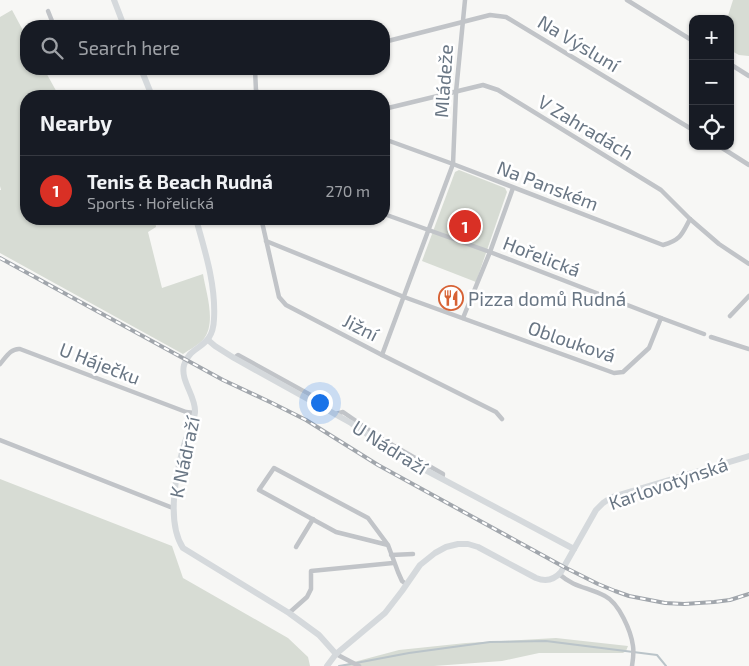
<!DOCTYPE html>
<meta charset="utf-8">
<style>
:root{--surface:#171b24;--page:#242831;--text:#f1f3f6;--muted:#9ea1a6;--line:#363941;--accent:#d93025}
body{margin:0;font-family:"Exo 2",sans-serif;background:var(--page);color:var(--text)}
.controls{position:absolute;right:15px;top:15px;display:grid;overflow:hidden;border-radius:10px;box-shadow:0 1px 4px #0004}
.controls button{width:45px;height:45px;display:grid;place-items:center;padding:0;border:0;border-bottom:1px solid var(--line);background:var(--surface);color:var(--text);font:25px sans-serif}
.you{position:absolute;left:319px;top:402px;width:18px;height:18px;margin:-12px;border:4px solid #fff;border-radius:50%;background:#1a73e8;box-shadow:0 0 0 8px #1a73e833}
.badge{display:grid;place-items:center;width:32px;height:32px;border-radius:50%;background:var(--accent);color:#fff;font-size:16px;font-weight:700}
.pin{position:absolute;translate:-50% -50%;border:2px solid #fff;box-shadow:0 1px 5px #0006}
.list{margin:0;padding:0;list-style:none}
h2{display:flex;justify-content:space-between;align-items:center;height:65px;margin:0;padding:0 20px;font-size:21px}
h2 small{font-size:16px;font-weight:400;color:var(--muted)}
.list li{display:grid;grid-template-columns:32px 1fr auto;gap:15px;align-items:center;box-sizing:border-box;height:70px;padding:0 20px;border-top:1px solid var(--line)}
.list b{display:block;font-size:19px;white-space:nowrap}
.list p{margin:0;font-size:16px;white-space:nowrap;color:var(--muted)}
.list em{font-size:16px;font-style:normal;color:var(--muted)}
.icon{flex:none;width:28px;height:28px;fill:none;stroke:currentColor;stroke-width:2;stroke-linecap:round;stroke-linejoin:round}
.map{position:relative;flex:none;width:749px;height:666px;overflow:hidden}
.search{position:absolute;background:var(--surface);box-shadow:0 1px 4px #0004;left:20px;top:20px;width:370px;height:55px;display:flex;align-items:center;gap:12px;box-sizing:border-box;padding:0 18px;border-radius:20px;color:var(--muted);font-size:19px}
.panel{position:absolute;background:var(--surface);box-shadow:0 1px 4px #0004;left:20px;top:90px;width:370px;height:135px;border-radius:20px}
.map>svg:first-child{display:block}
.green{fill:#d7dcd4}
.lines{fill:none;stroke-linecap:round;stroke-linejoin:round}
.stream{stroke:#bac4c9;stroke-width:2}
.street{stroke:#c1c4c8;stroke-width:4.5}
.secondary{stroke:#d5d9dc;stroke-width:6}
.rail-casing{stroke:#a1a6ac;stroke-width:4}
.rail{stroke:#fff;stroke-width:2;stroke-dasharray:5.5;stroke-linecap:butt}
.labels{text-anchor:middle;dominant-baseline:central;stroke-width:5;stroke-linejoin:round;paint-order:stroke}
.street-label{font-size:19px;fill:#697684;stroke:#fff}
.poi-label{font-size:19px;fill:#697684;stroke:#fff;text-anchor:start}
</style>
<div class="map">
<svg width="749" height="666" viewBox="0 0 749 666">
<rect width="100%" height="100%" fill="#f7f7f5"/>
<!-- green -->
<g class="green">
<path d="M733,0H749V56L739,55L730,50V19H727Z"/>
<path d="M12,10L26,36V69H44L59,96H26V219H155L156,227L148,232L162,288L203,274C206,293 217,323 203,340C198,345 189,350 183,354L0,253V190H1L0,186V17Z"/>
<path d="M459,170L505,188L507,192L476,282L422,261L455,172Z"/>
<path d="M0,479L172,546L183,578L288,638L308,657L310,666H0Z"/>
<path d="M556,638L628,646L626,651L623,653H539L502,661L434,666H339L399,650L466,643Z"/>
</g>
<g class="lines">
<!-- stream -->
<g class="stream">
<path d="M356,663L409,653L490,642L546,641L657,655L666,666"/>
<path d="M339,666L351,664"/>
</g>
<!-- street -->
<g class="street">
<path d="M627,0L693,41"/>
<path d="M48,11L54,26"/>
<path d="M384,42L490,15L506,17L693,130"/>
<path d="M730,64L749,76"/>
<path d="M255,69L256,91L269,96"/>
<path d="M384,109L483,85L498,90L661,190L690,219L719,244L749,264"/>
<path d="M384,139L453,164L663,245C681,240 682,234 690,219"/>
<path d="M719,146L749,165"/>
<path d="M384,214L490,252L661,318"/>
<path d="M263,219L262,222L279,297L286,305L382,355L496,412L502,419"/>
<path d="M266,241L404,297L614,373L623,372L649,348L661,318L704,334"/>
<path d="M730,316L749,296"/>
<path d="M463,318L490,252L513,188"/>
<path d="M711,337L749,349"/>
<path d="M382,355L453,164L456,92L465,0"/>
<path d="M234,358L238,355L316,398L318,404"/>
<path d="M0,364C6,357 11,348 20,349L186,412L195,413"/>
<path d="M336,414L343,412L382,439L443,474L442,479"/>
<path d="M0,440L173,508"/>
<path d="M388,545L336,532L259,490L261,487L274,468L368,518L388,545L398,572L402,581L406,584"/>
<path d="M296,547L313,519"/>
<path d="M391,555L413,554"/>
<path d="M559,574C575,588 588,587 605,596C619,603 631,631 633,646C634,653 633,660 632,666"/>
<path d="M289,613L307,597L311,589V571L393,563"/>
<path d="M336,654L359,666"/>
</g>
<!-- secondary -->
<g class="secondary">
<path d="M114,0L124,26"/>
<path d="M141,69L152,96"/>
<path d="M196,219C205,251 216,285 214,319C213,350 190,344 184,365C180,381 196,396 195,412C194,424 187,434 184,445C176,473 166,522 183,548L289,613L319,635L336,654"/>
<path d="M208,340L215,346L234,358L351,423L399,456L574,549"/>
<path d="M327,666L336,654L385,613L402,591L420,565L435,553L446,547L458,544H468L478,547L536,578C546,582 554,580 561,572L596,510L603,503L612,497L749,456"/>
</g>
<defs>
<path id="rail" d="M0,258L223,380L272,403L306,420L378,465L564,567L598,584L615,591L629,596L665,603L684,604L714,602L730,600L749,594"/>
</defs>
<!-- rail casing -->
<use href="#rail" class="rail-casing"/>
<!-- rail -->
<use href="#rail" class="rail"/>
</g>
<!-- icons -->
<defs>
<symbol id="restaurant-ring" viewBox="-11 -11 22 22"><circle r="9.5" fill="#fff" stroke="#d76235" stroke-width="1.5"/><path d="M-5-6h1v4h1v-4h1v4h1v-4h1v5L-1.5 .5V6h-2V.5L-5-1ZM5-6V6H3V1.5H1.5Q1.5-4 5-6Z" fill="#d76235"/></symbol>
</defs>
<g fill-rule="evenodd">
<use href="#restaurant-ring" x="437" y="284" width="28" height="28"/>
</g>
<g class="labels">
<!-- street labels -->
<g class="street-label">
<text transform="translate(579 43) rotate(31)">Na Výsluní</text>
<text transform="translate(443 81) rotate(-86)">Mládeže</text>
<text transform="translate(586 127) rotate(31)">V Zahradách</text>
<text transform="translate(548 185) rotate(21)">Na Panském</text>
<text transform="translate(542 256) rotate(21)">Hořelická</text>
<text transform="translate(361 327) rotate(27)">Jižní</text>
<text transform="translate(572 341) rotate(19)">Oblouková</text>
<text transform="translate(100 363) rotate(21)">U Háječku</text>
<text transform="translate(390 447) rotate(32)">U Nádraží</text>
<text transform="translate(184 457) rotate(-78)">K Nádraží</text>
<text transform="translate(668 483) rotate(-19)">Karlovotýnská</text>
</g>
<!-- poi labels -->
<g class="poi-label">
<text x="468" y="298">Pizza domů Rudná</text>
</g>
</g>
</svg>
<div class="controls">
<button>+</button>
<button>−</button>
<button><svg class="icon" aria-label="locate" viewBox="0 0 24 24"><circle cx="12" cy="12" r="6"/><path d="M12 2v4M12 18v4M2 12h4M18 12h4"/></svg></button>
</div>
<div class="you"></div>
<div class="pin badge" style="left:465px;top:226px">1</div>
<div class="search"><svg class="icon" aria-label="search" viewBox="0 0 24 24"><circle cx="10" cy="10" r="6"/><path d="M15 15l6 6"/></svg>Search here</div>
<section class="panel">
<h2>Nearby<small></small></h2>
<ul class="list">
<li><span class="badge">1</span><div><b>Tenis &amp; Beach Rudná</b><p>Sports · Hořelická</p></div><em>270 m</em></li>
</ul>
</section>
</div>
